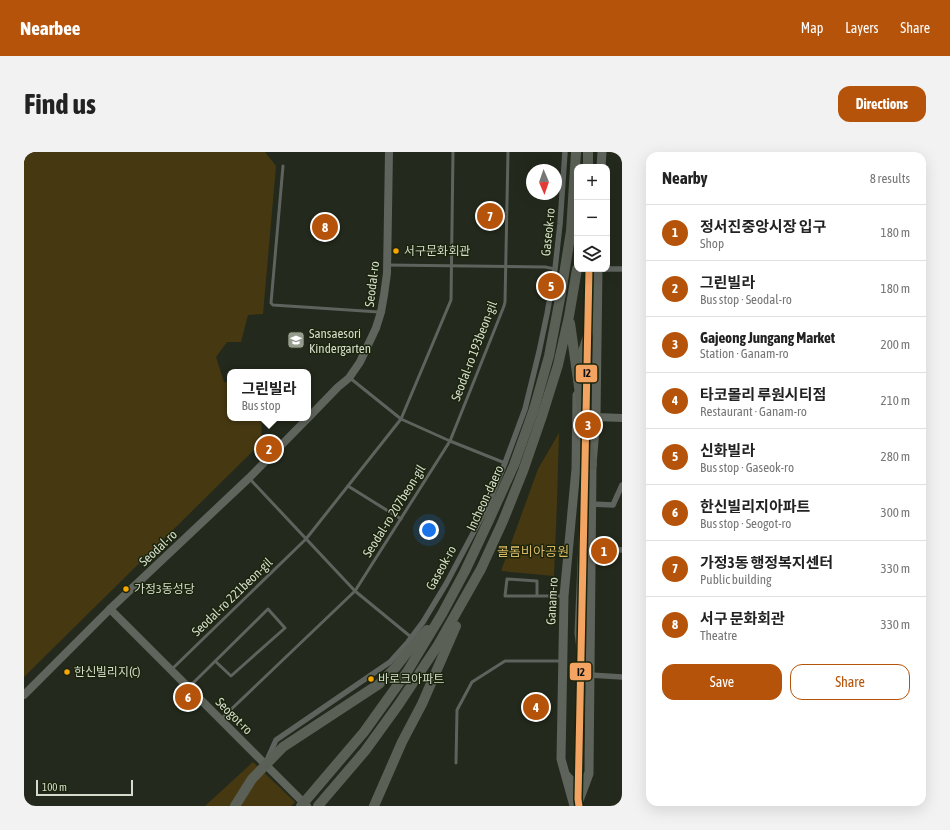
<!DOCTYPE html>
<meta charset="utf-8">
<style>
:root{--surface:#fff;--page:#f2f2f2;--text:#222;--muted:#767676;--line:#e0e0e0;--accent:#b45309}
body{margin:0;font-family:"Asap Condensed","Noto Sans KR",sans-serif;background:var(--page);color:var(--text)}
.controls{position:absolute;right:12px;top:12px;display:grid;overflow:hidden;border-radius:8px;box-shadow:0 4px 16px #0002}
.controls button{width:36px;height:36px;display:grid;place-items:center;padding:0;border:0;border-bottom:1px solid var(--line);background:var(--surface);color:var(--text);font:20px sans-serif}
.compass{position:absolute;left:502px;top:12px;width:36px;height:36px;border-radius:50%;background:var(--surface);box-shadow:0 4px 16px #0002;rotate:178deg}
.scale{position:absolute;left:12px;bottom:10px;width:97px;box-sizing:border-box;padding-left:4px;border:2px solid #d4dccc;border-top:0;font-size:11px;line-height:14px;white-space:nowrap;color:#d4dccc;-webkit-text-stroke:3px #1b250d;paint-order:stroke}
.you{position:absolute;left:405px;top:378px;width:14px;height:14px;margin:-10px;border:3px solid #fff;border-radius:50%;background:#1a73e8;box-shadow:0 0 0 6px #1a73e833}
.badge{display:grid;place-items:center;width:26px;height:26px;border-radius:50%;background:var(--accent);color:#fff;font-size:13px;font-weight:700}
.pin{position:absolute;translate:-50% -50%;border:2px solid #fff;box-shadow:0 1px 4px #0006}
.popup{position:absolute;left:203px;top:217px;width:84px;height:52px;box-sizing:border-box;display:grid;place-content:center;border-radius:8px;background:var(--surface);filter:drop-shadow(0 1px 3px #0005);font-size:13px;white-space:nowrap;color:var(--muted)}
.popup b{font-size:15px;color:var(--text)}
.popup::after{content:'';position:absolute;left:50%;top:100%;margin-left:-8px;border:8px solid transparent;border-top-color:var(--surface)}
.list{margin:0;padding:0;list-style:none}
h2{display:flex;justify-content:space-between;align-items:center;height:52px;margin:0;padding:0 16px;font-size:17px}
h2 small{font-size:13px;font-weight:400;color:var(--muted)}
.list li{display:grid;grid-template-columns:26px 1fr auto;gap:12px;align-items:center;box-sizing:border-box;height:56px;padding:0 16px;border-top:1px solid var(--line)}
.list b{display:block;font-size:15px;white-space:nowrap}
.list p{margin:0;font-size:13px;white-space:nowrap;color:var(--muted)}
.list em{font-size:13px;font-style:normal;color:var(--muted)}
.actions{display:flex;gap:8px;padding:12px 16px}
.actions a{flex:1;padding:9px 0;border:1px solid var(--accent);border-radius:12px;text-align:center;font-size:14px;color:var(--accent)}
.actions .main{background:var(--accent);color:#fff}
.icon{flex:none;width:22px;height:22px;fill:none;stroke:currentColor;stroke-width:2;stroke-linecap:round;stroke-linejoin:round}
.map{position:relative;flex:none;width:598px;height:654px;overflow:hidden;border-radius:12px}
header{display:flex;align-items:center;gap:24px;box-sizing:border-box;height:56px;padding:0 20px;background:var(--accent);color:#fff}
header strong{font-size:19px}
nav{display:flex;gap:22px;margin-inline-start:auto;font-size:14px}
.intro{display:flex;align-items:center;justify-content:space-between;box-sizing:border-box;height:96px;padding:0 24px}
h1{margin:0;font-size:28px}
.button{padding:10px 18px;border-radius:12px;background:var(--accent);color:#fff;font-size:14px;font-weight:700}
main{display:flex;gap:24px;padding:0 24px}
aside{flex:1;background:var(--surface);border-radius:12px;box-shadow:0 4px 16px #0002}
.map>svg:first-child{display:block}
.green{fill:#463912}
.lines{fill:none;stroke-linecap:round;stroke-linejoin:round}
.lane{stroke:#5e635d;stroke-width:3}
.street{stroke:#5e635d;stroke-width:5.5}
.secondary{stroke:#5f655d;stroke-width:8}
.primary{stroke:#5e635b;stroke-width:9}
.highway{stroke:#5a6056;stroke-width:10}
.rail-1-casing{stroke:#1b250d;stroke-width:10}
.rail-1{stroke:#f4a462;stroke-width:7}
.bus-dot{fill:#f7a600;stroke:#1b250d;stroke-width:1.5}
.labels{text-anchor:middle;dominant-baseline:central;stroke-width:3;stroke-linejoin:round;paint-order:stroke}
.bus-label{font-size:12px;fill:#d4dccc;stroke:#1b250d;text-anchor:start}
.street-label{font-size:13px;fill:#d4dccc;stroke:#1b250d}
.poi-label{font-size:13px;fill:#d4dccc;stroke:#1b250d;text-anchor:start}
.park-label{font-size:13px;fill:#dcb967;stroke:#1b250d}
.line-badge{stroke:#1b250d;stroke-width:1.5}
.pale-badge-label{font-size:11px;text-anchor:middle;font-weight:bold;fill:#111}
</style>
<header>
<strong>Nearbee</strong>
<nav><a>Map</a><a>Layers</a><a>Share</a></nav>
</header>
<div class="intro"><h1>Find us</h1><a class="button">Directions</a></div>
<main>
<div class="map">
<svg width="598" height="654" viewBox="0 0 598 654">
<rect width="100%" height="100%" fill="#23291c"/>
<!-- green -->
<g class="green">
<path d="M0,0H241L252,14L239,162L224,163L217,190H203L192,205L200,230H206V266H238L237,291L0,525Z"/>
<path d="M535,281L533,350L530,424L477,419L514,317Z"/>
<path d="M229,610L271,650L267,654H181Z"/>
</g>
<g class="lines">
<!-- lane -->
<g class="lane">
<path d="M259,14L247,151L249,153L355,160"/>
<path d="M363,113L521,115L531,117"/>
<path d="M326,226L377,267L426,289L481,311"/>
<path d="M225,326L331,439L387,485"/>
<path d="M324,334L377,367"/>
<path d="M513,444V429L483,427L481,444H538"/>
<path d="M147,518L282,387L377,267L427,148L429,0"/>
<path d="M166,534L244,457L261,476L207,524L191,509"/>
<path d="M197,567L331,439L426,289L480,154L481,150L484,0"/>
<path d="M432,611L433,558L448,530L481,509H537"/>
</g>
<!-- street -->
<g class="street">
<path d="M574,117H598"/>
<path d="M567,352L589,353L598,333"/>
<path d="M567,396L598,398"/>
<path d="M566,523L598,525"/>
<path d="M244,606L252,588L366,510L384,490L399,470L422,432L463,355L481,311L501,257L515,200L523,162L531,117L536,72L541,0"/>
</g>
<!-- secondary -->
<g class="secondary">
<path d="M572,265L598,266"/>
<path d="M284,266L314,235L325,226L336,210L352,176L357,160L360,143L363,121L365,0"/>
<path d="M86,457L283,654"/>
<path d="M0,543L86,457L225,326L284,266"/>
</g>
<!-- primary -->
<g class="primary">
<path d="M577,15L578,0"/>
<path d="M553,217L571,160"/>
<path d="M561,528L555,481L562,320"/>
<path d="M542,623C550,633 556,632 564,623"/>
<path d="M550,654L537,607L540,444L552,317L553,243"/>
<path d="M553,654L565,622L568,313L572,265L574,117"/>
</g>
<!-- highway -->
<g class="highway">
<path d="M564,15V0"/>
<path d="M546,171L563,292L568,313"/>
<path d="M211,654L228,627L259,595L355,532L372,515L382,502L403,478"/>
<path d="M277,654L340,580L383,520L418,462L441,419L465,368L490,313L510,257L525,204L537,141L547,79L552,0"/>
<path d="M294,654L341,599L375,552L414,493L457,417L479,369L499,319L518,264L534,213L545,164L553,117"/>
<path d="M350,654L378,590L398,552L432,474"/>
</g>
<defs>
<path id="rail-1" d="M555,654L554,647L565,117"/>
</defs>
<!-- rail-1 casing -->
<use href="#rail-1" class="rail-1-casing"/>
<!-- rail-1 -->
<use href="#rail-1" class="rail-1"/>
</g>
<!-- icons -->
<defs>
<symbol id="school-square" viewBox="-11 -11 22 22"><rect x="-9" y="-9" width="18" height="18" rx="4" fill="#969d8e" stroke="#1b250d"/><path d="M0-5L7-2L0 1L-7-2ZM-4 1L0 2.5L4 1V4Q0 6-4 4Z" fill="#fff"/></symbol>
</defs>
<g fill-rule="evenodd">
<use href="#school-square" x="262" y="178" width="20" height="20"/>
</g>
<!-- markers -->
<g class="bus-dot">
<circle cx="372" cy="99" r="3.5"/>
<circle cx="102" cy="437" r="3.5"/>
<circle cx="43" cy="520" r="3.5"/>
<circle cx="347" cy="527" r="3.5"/>
</g>
<g class="labels">
<!-- bus labels -->
<g class="bus-label">
<text x="380" y="99">서구문화회관</text>
<text x="110" y="437">가정3동성당</text>
<text x="50" y="520">한신빌리지(C)</text>
<text x="354" y="527">바로크아파트</text>
</g>
<!-- street labels -->
<g class="street-label">
<text transform="translate(524 80) rotate(-84)">Gaseok-ro</text>
<text transform="translate(348 132) rotate(-83)">Seodal-ro</text>
<text transform="translate(450 199) rotate(-69)">Seodal-ro 193beon-gil</text>
<text transform="translate(461 346) rotate(-65)">Incheon-daero</text>
<text transform="translate(370 359) rotate(-58)">Seodal-ro 207beon-gil</text>
<text transform="translate(134 396) rotate(-43)">Seodal-ro</text>
<text transform="translate(417 416) rotate(-61)">Gaseok-ro</text>
<text transform="translate(208 445) rotate(-44)">Seodal-ro 221beon-gil</text>
<text transform="translate(528 449) rotate(-87)">Ganam-ro</text>
<text transform="translate(210 564) rotate(45)">Seogot-ro</text>
</g>
<!-- poi labels -->
<g class="poi-label">
<text x="285" y="181">Sansaesori<tspan x="285" dy="15">Kindergarten</tspan></text>
</g>
<!-- park labels -->
<g class="park-label">
<text x="509" y="399">콜롬비아공원</text>
</g>
</g>
<g class="line-badge">
<rect x="551" y="212" width="23" height="19" rx="4" fill="#f4a462"/>
<rect x="545" y="510" width="23" height="19" rx="4" fill="#f4a462"/>
</g>
<g class="pale-badge-label">
<text x="563" y="225">I2</text>
<text x="557" y="524">I2</text>
</g>
</svg>
<div class="controls">
<button>+</button>
<button>−</button>
<button><svg class="icon" aria-label="layers" viewBox="0 0 24 24"><path d="M12 4l9 5-9 5-9-5zM3 14l9 5 9-5"/></svg></button>
</div>
<svg class="compass" viewBox="-18 -18 36 36"><path d="M0-13l5 13h-10z" fill="#e53935"/><path d="M0 13l5-13h-10z" fill="#767676"/></svg>
<div class="scale">100 m</div>
<div class="you"></div>
<div class="pin badge" style="left:580px;top:399px">1</div>
<div class="pin badge" style="left:245px;top:297px">2</div>
<div class="popup"><b>그린빌라</b>Bus stop</div>
<div class="pin badge" style="left:564px;top:273px">3</div>
<div class="pin badge" style="left:512px;top:555px">4</div>
<div class="pin badge" style="left:527px;top:134px">5</div>
<div class="pin badge" style="left:164px;top:545px">6</div>
<div class="pin badge" style="left:466px;top:64px">7</div>
<div class="pin badge" style="left:301px;top:75px">8</div>
</div>
<aside>
<h2>Nearby<small>8 results</small></h2>
<ul class="list">
<li><span class="badge">1</span><div><b>정서진중앙시장 입구</b><p>Shop</p></div><em>180 m</em></li>
<li><span class="badge">2</span><div><b>그린빌라</b><p>Bus stop · Seodal-ro</p></div><em>180 m</em></li>
<li><span class="badge">3</span><div><b>Gajeong Jungang Market</b><p>Station · Ganam-ro</p></div><em>200 m</em></li>
<li><span class="badge">4</span><div><b>타코몰리 루원시티점</b><p>Restaurant · Ganam-ro</p></div><em>210 m</em></li>
<li><span class="badge">5</span><div><b>신화빌라</b><p>Bus stop · Gaseok-ro</p></div><em>280 m</em></li>
<li><span class="badge">6</span><div><b>한신빌리지아파트</b><p>Bus stop · Seogot-ro</p></div><em>300 m</em></li>
<li><span class="badge">7</span><div><b>가정3동 행정복지센터</b><p>Public building</p></div><em>330 m</em></li>
<li><span class="badge">8</span><div><b>서구 문화회관</b><p>Theatre</p></div><em>330 m</em></li>
</ul>
<div class="actions"><a class="main">Save</a><a>Share</a></div>
</aside>
</main>
